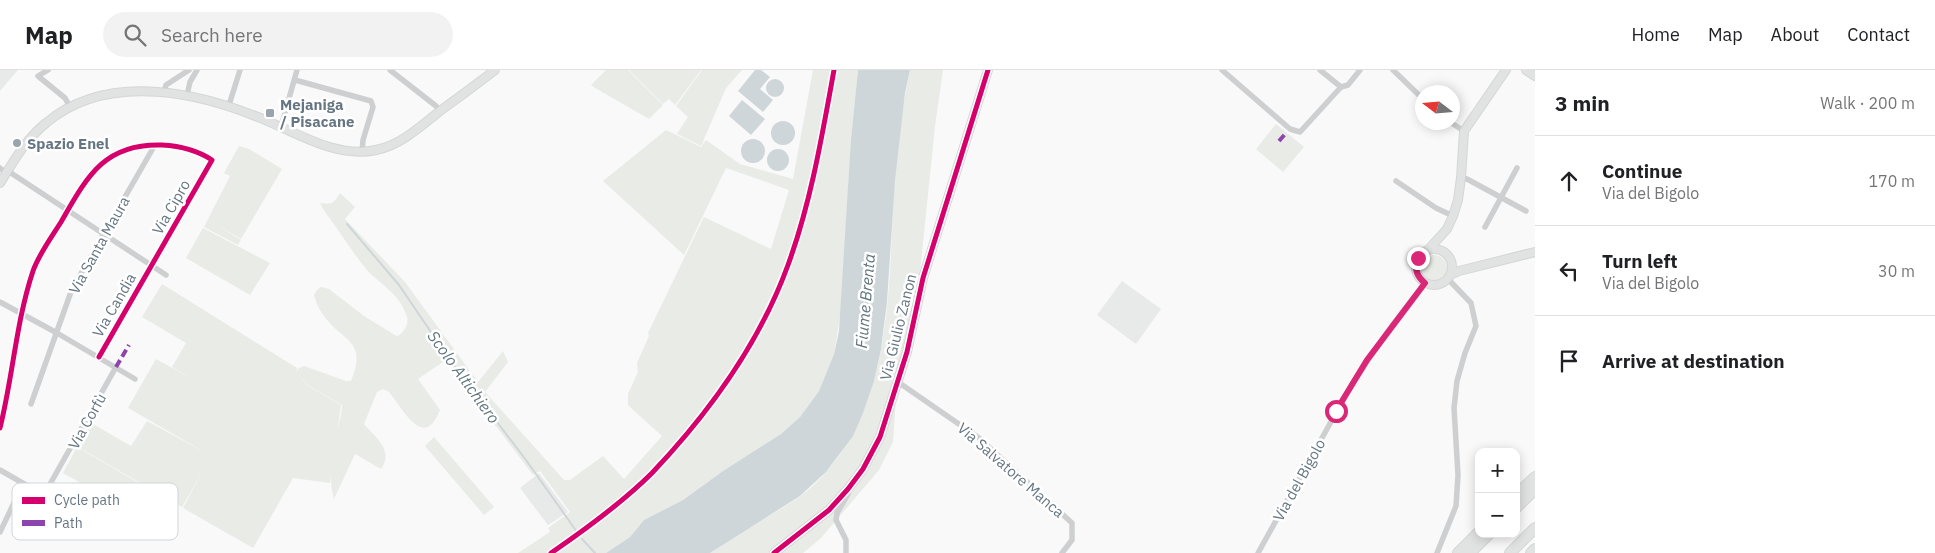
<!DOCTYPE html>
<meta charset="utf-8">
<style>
:root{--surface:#fff;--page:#f2f2f2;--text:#202124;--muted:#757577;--line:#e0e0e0}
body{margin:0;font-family:"IBM Plex Sans",sans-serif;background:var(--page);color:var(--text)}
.controls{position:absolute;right:15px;bottom:15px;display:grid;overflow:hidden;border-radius:10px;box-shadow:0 2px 12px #0003}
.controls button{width:45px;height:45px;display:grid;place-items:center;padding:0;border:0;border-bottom:1px solid var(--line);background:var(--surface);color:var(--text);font:25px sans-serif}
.compass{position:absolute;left:1415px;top:15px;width:45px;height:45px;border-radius:50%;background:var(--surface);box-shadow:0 2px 12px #0003;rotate:286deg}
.stop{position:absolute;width:15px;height:15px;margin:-11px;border:4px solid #db2777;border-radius:50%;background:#fff}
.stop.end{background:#db2777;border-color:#fff;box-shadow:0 1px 5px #0008}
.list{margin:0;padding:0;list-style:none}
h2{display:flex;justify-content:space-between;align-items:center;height:65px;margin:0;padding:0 20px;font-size:21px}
h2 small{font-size:16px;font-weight:400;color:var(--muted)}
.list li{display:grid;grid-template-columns:32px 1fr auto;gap:15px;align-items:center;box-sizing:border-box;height:90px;padding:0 20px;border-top:1px solid var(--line)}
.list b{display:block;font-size:19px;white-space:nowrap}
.list p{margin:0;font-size:16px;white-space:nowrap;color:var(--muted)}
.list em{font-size:16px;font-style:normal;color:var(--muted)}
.icon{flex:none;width:28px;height:28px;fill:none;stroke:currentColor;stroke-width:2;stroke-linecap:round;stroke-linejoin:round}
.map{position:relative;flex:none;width:1535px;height:483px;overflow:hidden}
header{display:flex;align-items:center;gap:30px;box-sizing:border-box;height:70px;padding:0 25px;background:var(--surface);border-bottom:1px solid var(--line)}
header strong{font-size:24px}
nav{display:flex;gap:28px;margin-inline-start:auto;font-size:18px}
.search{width:350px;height:45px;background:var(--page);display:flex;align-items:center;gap:12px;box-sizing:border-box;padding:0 18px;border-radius:28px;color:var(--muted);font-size:19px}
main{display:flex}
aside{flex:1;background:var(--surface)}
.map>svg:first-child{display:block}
.built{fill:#e8e9e9}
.green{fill:#e8ebe6}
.water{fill:#ced6d9}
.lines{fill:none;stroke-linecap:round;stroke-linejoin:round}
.stream{stroke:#ced6d9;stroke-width:2}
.secondary-casing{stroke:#d5d6d7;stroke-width:10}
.highway-casing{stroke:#d5d6d6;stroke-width:12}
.street{stroke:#cecfd0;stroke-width:5.5}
.secondary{stroke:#e1e2e2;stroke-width:8}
.highway{stroke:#e1e2e2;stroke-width:10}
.quiet{stroke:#8e44ad;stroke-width:4;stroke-dasharray:8 4;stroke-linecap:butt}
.cycleway-casing{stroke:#fff;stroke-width:8}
.cycleway{stroke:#d6006c;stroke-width:5}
.route{stroke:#db2777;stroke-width:6}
.poi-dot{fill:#99a4ac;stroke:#fff;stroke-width:2}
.labels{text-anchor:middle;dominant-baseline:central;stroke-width:5;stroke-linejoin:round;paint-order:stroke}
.poi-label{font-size:15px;font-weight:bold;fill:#657683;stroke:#fff;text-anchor:start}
.street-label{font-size:15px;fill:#657683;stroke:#fff}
.water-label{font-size:16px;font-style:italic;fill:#60757c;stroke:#fff}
.key{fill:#fff;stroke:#d1d6da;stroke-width:1}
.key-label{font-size:14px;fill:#657683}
</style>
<header>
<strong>Map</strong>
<div class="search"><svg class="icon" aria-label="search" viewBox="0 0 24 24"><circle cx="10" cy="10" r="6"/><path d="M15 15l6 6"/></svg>Search here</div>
<nav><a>Home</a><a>Map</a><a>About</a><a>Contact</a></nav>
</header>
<main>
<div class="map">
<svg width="1535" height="483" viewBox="0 0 1535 483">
<rect width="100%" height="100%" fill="#f9f9f9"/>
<!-- built -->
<g class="built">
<path d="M0,0H18L0,21Z"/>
<path d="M1122,211L1161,239L1136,274L1097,245Z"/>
<path d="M539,403L568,442L548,455L520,418Z"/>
</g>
<!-- green -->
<g class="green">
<path d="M606,0H628L663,35L649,49L597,19L591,15Z"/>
<path d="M629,0H701L675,35L669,29L663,34Z"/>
<path d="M702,0H742L726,18L701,76L677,64L688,47L676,36Z"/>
<path d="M813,0H858L851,69L841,241L834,284L819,321L800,347L781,364L723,401L683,430L644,450L630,467L606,483H518L550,462L548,458L570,442L540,401L533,405L446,290L418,309L440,340C423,382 403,338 388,321L383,319L377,322L364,354C376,368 394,380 381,399L355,384L334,429C328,408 332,382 337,362C339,353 342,344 342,335L309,316L297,303L308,316L341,335L330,413L293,408L253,478L183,438L202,402L182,437L78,377L91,353L131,376L147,351L208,384L128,338L156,289L194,310L172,297L186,273L142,247L162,214L297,298L296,302L299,298L304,296L346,311H351C369,268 340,272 322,243C318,238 316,231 314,225L317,220L321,217L329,219L364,246L395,265L398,266C404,262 409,255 407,247C401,225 381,215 367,200C355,186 346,171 335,156C330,148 324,142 320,133C333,135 334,133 340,123L355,137L345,149L405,212L478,312L503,281L508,292L485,322L564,410H570L603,386L624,409L662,366L630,337L628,335V324L638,302L637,293L649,266L648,263L704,147L771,179L789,120L726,98L684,185L603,111L666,60L701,77L706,70L740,94L793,109Z"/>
<path d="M910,0H943L935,56L919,212L897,311L893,372L879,400L821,468L803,483H710C724,474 737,465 751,456C773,443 798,431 817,412C889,339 889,230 893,135C895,90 901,44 910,0Z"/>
<path d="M1276,54L1304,77L1283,102L1256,79Z"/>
<path d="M239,76L249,79L282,99L241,169L213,153L241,170L238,175L204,157L230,106L224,103Z"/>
<path d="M203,158L270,193L250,225L186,188Z"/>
<circle cx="1434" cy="198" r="13"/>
<path d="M434,367L494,437L484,445L425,376Z"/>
<path d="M77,377L144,416L113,468L77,448L78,446L71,442L82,423L76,419L79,412L63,403Z"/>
</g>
<!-- water -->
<g class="water">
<path d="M755,0H761L770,7L760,19L773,30L763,42L738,21Z"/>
<path d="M858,0H910L905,23L895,110L887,232L881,279L874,311L863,343L853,366L826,402L800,426L710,483H606L630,467L644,450L683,430L723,401L781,364L800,347L819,321L834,284L839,261L851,69Z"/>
<circle cx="775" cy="18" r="9"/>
<path d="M742,30L765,49L751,65L729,46Z"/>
<circle cx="783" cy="63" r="12"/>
<circle cx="753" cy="81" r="12"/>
<circle cx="778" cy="90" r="11"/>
</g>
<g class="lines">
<!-- stream -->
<g class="stream">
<path d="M347,154L399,215L452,293L526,390L577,462"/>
<path d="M582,469L595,483"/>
</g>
<defs>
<g id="secondary">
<path d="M1526,0L1535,6"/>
<path d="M0,113C13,92 26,69 46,53C109,0 204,23 272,53C304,67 340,88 376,80C401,75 421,56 440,41C459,27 477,14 495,0"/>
<circle cx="1434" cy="197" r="18"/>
<path d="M1427,181L1447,159L1453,146L1458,130L1461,108L1464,61L1506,0"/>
<path d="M1450,205L1459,201L1535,182"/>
<path d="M774,483L829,440L848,419L863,399L880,367L907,282L923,208L988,0"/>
</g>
<g id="highway">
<path d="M1516,425L1535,407"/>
<path d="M1516,438L1535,419"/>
<path d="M1458,483L1479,462"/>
<path d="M1470,483L1489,464"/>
<path d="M1510,483L1535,458"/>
<path d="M1531,483L1535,479"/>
</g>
</defs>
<!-- secondary casing -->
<use href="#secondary" class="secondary-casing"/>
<!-- highway casing -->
<use href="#highway" class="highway-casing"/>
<!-- street -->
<g class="street">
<path d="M48,0L38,6L65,28L70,37"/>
<path d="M390,0L436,36L440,41"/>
<path d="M1222,0L1290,59L1300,62L1341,17L1348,15L1360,0"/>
<path d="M1320,0L1341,17"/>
<path d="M1393,0L1422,28"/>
<path d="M295,10L371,31L373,37L363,70L362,82"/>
<path d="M164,22L166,15L189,0"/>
<path d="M187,25L190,12L197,0"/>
<path d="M229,35L240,0"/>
<path d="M1450,52L1464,61"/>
<path d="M281,57L297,0"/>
<path d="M0,98L6,103"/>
<path d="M8,101L166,205"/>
<path d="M1461,108L1467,109L1526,141"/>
<path d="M1396,111L1436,138L1453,146"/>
<path d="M1485,157L1517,98"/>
<path d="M0,232L57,263L135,309"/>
<path d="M898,312L979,368L1072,453V470L1062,483"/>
<path d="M31,334L72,219L152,80L153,75"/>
<path d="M0,358C13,306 16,252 33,201C39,184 51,168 61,152C87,107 104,73 162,75C180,76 197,80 212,90L99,287"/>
<path d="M0,400L33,419L80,435"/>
<path d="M45,423L116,297"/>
<path d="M0,462L23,414"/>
<path d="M846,483V470L836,450L837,443L848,424V419"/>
<path d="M1258,483L1352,314L1391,257L1425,213"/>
<path d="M1437,483L1456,436L1458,405L1454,338L1457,311L1465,283L1476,256L1471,233L1448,209"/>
</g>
<!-- secondary -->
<use href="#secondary" class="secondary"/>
<!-- highway -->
<use href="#highway" class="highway"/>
<!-- quiet -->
<g class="quiet">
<path d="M1279,71L1286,63"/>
<path d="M116,297L129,275"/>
</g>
<defs>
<g id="cycleway">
<path d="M0,358C13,306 16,252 33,201C39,184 51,168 61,152C87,107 104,73 162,75C180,76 197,80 212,90L99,287"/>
<path d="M551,483C586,459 622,433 652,403C708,344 760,272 788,195C811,132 822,66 834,0"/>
<path d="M774,483L829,440L848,419L863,399L880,367L907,282L923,208L988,0"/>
</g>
</defs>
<!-- cycleway casing -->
<use href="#cycleway" class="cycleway-casing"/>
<!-- cycleway -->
<use href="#cycleway" class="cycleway"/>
</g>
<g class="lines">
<!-- route -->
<path class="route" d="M1336,341L1367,290L1425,213C1416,206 1414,198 1418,188"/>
</g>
<!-- markers -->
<g class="poi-dot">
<rect x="265" y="38" width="10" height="10" rx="2.5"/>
<circle cx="17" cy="73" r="5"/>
</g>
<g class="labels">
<!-- poi labels -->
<g class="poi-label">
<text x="280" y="34">Mejaniga<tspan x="280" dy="17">/ Pisacane</tspan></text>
<text x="27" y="73">Spazio Enel</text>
</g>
<!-- street labels -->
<g class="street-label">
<text transform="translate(171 137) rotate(-60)">Via Cipro</text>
<text transform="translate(99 175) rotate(-61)">Via Santa Maura</text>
<text transform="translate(114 235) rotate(-60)">Via Candia</text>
<text transform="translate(898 257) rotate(-76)">Via Giulio Zanon</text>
<text transform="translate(87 351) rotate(-61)">Via Corfù</text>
<text transform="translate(1011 400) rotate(41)">Via Salvatore Manca</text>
<text transform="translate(1299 410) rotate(-61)">Via del Bigolo</text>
</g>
<!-- water labels -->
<g class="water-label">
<text transform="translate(865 231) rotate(-85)">Fiume Brenta</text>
<text transform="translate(464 307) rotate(54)">Scolo Altichiero</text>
</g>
</g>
<!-- legend -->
<rect x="12" y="413" width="166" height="57" rx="8" class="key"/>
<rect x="22" y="427" width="23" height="7" fill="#d6006c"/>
<rect x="22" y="450" width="23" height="6" fill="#8e44ad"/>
<g class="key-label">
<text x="54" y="435">Cycle path</text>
<text x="54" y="458">Path</text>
</g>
</svg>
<div class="controls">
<button>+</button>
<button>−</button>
</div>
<svg class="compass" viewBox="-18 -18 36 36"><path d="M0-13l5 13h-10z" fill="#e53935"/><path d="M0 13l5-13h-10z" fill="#757577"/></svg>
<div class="stop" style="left:1336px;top:341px"></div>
<div class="stop end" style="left:1418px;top:188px"></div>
</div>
<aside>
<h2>3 min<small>Walk · 200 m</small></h2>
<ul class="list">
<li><svg class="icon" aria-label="ahead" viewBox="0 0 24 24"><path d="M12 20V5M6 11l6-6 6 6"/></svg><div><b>Continue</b><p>Via del Bigolo</p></div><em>170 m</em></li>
<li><svg class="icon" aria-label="left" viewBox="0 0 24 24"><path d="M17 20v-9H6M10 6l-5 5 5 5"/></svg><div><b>Turn left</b><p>Via del Bigolo</p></div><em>30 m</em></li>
<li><svg class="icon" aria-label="arrive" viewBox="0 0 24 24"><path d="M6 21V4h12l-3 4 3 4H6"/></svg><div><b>Arrive at destination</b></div></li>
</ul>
</aside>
</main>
